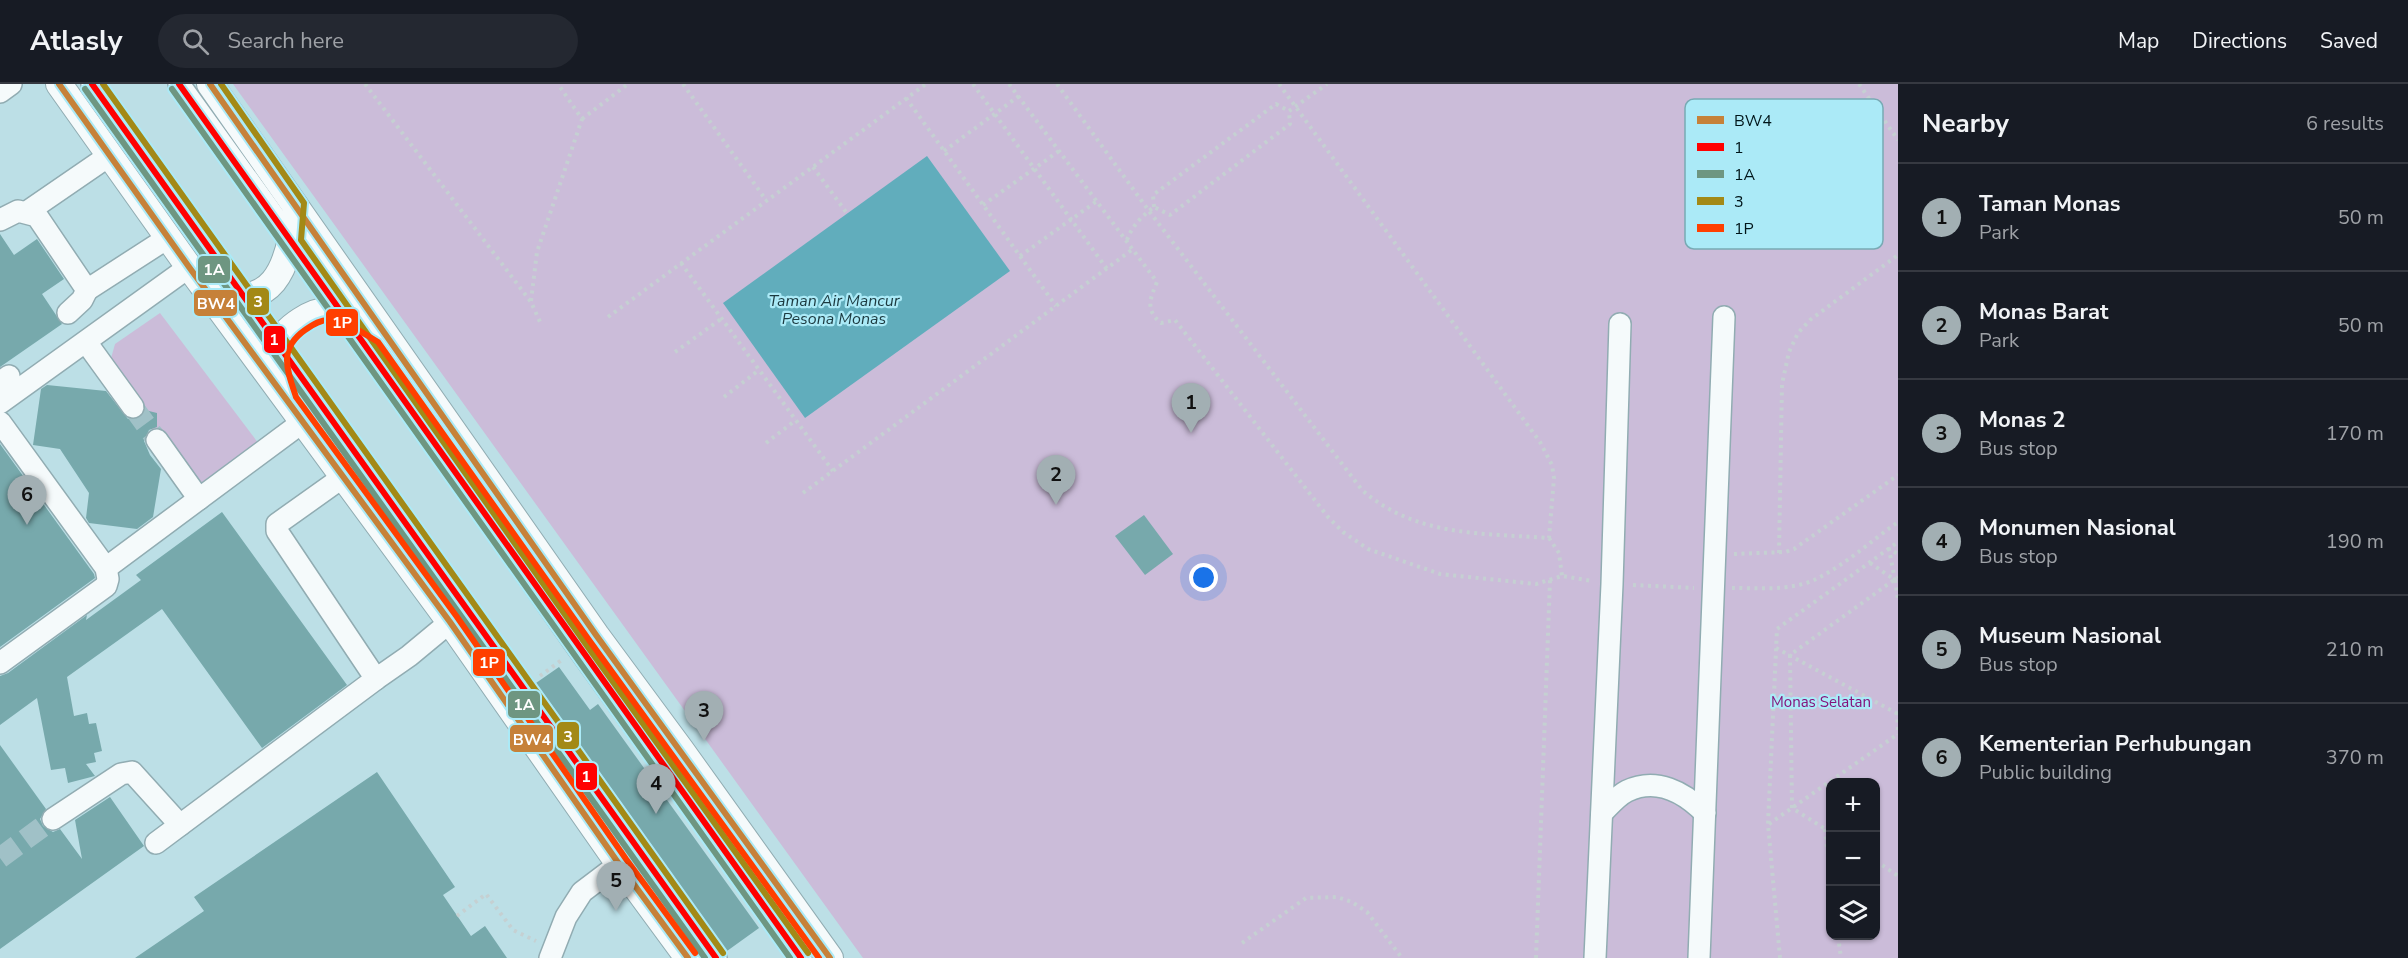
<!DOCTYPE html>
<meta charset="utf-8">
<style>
:root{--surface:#171b24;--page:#242831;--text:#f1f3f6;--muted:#9ea1a6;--line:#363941;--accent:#a2afb3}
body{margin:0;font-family:"Nunito Sans",sans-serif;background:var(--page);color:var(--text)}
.controls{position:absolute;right:18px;bottom:18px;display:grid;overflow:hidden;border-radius:12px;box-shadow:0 2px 4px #0004}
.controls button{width:54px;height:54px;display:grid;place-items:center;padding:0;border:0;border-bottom:2px solid var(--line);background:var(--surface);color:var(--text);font:30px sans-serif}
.you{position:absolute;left:1204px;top:494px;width:21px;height:21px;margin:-15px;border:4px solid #fff;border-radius:50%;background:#1a73e8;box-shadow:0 0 0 9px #1a73e833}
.badge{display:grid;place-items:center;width:39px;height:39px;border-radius:50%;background:var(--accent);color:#111;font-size:20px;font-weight:700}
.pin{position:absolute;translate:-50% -50px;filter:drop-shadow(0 2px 3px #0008)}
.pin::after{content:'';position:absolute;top:32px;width:21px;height:18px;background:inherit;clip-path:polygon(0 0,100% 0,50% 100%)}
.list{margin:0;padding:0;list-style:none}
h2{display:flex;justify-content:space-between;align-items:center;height:78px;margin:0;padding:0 24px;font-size:26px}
h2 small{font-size:20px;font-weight:400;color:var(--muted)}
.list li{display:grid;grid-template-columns:39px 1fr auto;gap:18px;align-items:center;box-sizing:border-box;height:108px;padding:0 24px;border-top:2px solid var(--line)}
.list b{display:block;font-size:22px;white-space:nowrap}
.list p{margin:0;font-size:20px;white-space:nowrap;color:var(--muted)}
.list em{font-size:20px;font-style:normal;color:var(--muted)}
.icon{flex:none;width:33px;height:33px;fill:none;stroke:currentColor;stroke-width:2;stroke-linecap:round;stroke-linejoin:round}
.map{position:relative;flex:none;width:1898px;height:874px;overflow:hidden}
header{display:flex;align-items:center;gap:36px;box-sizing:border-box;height:84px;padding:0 30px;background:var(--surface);border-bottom:2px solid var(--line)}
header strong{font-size:28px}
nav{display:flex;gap:33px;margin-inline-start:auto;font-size:21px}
.search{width:420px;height:54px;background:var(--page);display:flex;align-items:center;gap:15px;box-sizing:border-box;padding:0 21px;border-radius:33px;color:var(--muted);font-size:22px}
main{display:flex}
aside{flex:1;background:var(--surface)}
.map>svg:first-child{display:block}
.green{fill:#cbbcd9;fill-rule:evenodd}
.water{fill:#61adbc}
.building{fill:#77a9ac}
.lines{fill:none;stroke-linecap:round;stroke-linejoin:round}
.minor-tunnel{stroke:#a0c1c7;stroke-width:21;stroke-dasharray:21 10;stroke-linecap:butt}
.minor-casing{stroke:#91acb2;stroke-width:24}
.major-casing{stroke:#91acb2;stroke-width:28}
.path{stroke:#c5d0d2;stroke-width:4;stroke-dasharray:3 4.5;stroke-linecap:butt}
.minor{stroke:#f5fafb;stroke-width:21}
.major{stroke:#f5fafb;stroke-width:26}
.bus-1-casing{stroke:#abeaf7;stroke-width:10}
.bus-2-casing{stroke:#abeaf7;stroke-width:10}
.bus-3-casing{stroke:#abeaf7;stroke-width:10}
.bus-4-casing{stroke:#abeaf7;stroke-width:10}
.bus-5-casing{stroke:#abeaf7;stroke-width:10}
.bus-1{stroke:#c68139;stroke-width:6}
.bus-2{stroke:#f00;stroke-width:6}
.bus-3{stroke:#6e9681;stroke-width:6}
.bus-4{stroke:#a38916;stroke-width:6}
.bus-5{stroke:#ff3f00;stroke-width:6}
.labels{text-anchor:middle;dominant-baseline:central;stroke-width:4.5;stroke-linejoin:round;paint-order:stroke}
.park-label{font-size:15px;fill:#84127a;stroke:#abeaf7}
.water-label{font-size:16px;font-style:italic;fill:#1c393f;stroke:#abeaf7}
.key{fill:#abeaf7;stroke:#78aab4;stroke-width:1.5}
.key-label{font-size:16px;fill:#001519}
.line-badge{stroke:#abeaf7;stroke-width:2}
.badge-label{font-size:16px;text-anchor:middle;font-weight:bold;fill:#fff}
</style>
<header>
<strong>Atlasly</strong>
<div class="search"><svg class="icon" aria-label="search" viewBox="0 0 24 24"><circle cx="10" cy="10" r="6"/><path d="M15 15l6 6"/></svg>Search here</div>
<nav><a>Map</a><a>Directions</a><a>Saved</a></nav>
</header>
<main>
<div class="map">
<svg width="1898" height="874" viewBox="0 0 1898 874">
<rect width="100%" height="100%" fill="#bcdfe6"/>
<!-- green -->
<g class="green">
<path d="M233,0H1898V874H863ZM1830,698H1876V852H1830Z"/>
<path d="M160,229L268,372L213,411L193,403L108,285L115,260Z"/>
</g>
<!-- water -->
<path class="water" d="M927,72L1010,187L805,334L723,219Z"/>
<!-- building -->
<g class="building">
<path d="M0,150L14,171L37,155L64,195L42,210L62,240L0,283Z"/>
<path d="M47,301L106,307L128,335L140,334L145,326L157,329V343L149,346L144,357L150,371L161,385L153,433L137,445L89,439L86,434L89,409L60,365L33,361L41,305Z"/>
<path d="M0,360L94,490L95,494L0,563Z"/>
<path d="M222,428L347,601L262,664L162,525L67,593L74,632L87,629L89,640L96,639L102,667L94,669L96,678L86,680L95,692L68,699L65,684L51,686L37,614L0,641V592L8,589L87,531L86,536L141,496L136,491Z"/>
<path d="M1144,431L1173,470L1145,491L1115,452Z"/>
<path d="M559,583L590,626L598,620L759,844L727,867L536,599Z"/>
<path d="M0,661L46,725L40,735L43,742L53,748L60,745L82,775L75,736L110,713L144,762L0,865Z"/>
<path d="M377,688L455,803L443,811L471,852L485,842L507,874H135L204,827L194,813Z"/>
</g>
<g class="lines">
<!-- minor-tunnel -->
<g class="minor-tunnel">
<path d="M133,323L157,356"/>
<path d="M0,774L53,735"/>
</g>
<defs>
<g id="minor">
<path d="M92,0L716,874"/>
<path d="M179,0L345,231L578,564L801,874"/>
<path d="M0,8L11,0"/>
<path d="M27,128L110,71"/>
<path d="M0,136L18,127L37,132L87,206L82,216L68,229"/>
<path d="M87,206L169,153"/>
<path d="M86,258L133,323"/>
<path d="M0,298L9,292"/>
<path d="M0,319L189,183"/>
<path d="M0,338L106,484L108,495L106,502L0,579"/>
<path d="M157,356L199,415"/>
<path d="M343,393L277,440V447L376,595L409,572L450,538"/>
<path d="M106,484L304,337"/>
<path d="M1602,729C1610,721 1617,712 1627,707C1656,693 1684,708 1705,729"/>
<path d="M53,735L121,690L132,688L180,741"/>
<path d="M156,759L376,595"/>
<path d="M550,874L566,833L582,808L619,780"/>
<path d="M1595,874L1612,500L1620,240"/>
<path d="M1699,874L1724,233"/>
</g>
<g id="major">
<path d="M59,0L189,183L450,538L619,780L688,874"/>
<path d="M210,0L596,551L681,666L830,874"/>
<path d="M203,198C273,239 290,180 296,123"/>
<path d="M284,306C279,292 273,275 279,260C285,244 313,225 331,227C349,230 366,241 382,250"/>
</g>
</defs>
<!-- minor casing -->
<use href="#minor" class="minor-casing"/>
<!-- major casing -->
<use href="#major" class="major-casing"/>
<!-- path -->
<g class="path">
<path d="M365,0L531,218L541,240"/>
<path d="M683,0L766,116"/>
<path d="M973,0L1107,185"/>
<path d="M1009,0L1157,198C1150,215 1145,226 1161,239L1175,236L1328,433L1343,448L1368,465L1440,490L1536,500L1562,492L1592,497"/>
<path d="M1057,0L1149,127L1362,406C1416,453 1482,449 1549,454L1559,469L1562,492"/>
<path d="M1279,0L1540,358L1552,381L1554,394L1549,454"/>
<path d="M1859,0L1898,56"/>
<path d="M906,14L1056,222"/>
<path d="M1289,27L1327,0"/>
<path d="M582,35L628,0"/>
<path d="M944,67L1019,12"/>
<path d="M813,83L846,128"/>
<path d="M983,121L1059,67"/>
<path d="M1154,123L1153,111L1276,20L1289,27"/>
<path d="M1127,156C1132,142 1142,132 1154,123L1170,131L1290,40L1289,27"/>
<path d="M1020,172L1097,117"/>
<path d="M681,179L833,387"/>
<path d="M531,217L537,168L582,35L558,0"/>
<path d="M608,233L926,0"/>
<path d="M675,268L721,235"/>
<path d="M724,313L759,286"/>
<path d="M766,359L796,336"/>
<path d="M803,409L1133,165"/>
<path d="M1779,469L1782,300L1789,268L1798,249L1810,236L1898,171"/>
<path d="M1734,470L1785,468L1794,465L1898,391"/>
<path d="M1870,479L1895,496L1889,465L1898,470"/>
<path d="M1895,496L1898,516"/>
<path d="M1633,501L1694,504"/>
<path d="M1732,504C1758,504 1789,507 1814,496C1844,482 1871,457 1898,438"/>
<path d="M1776,564L1898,630"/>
<path d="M540,592L563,575"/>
<path d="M1897,628L1898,651"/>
<path d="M1769,740L1898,650"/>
<path d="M1825,745L1830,790"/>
<path d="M1830,748L1792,724L1790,571L1898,493"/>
<path d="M1876,777L1898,792"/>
<path d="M457,832L486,810L513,846L536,857"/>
<path d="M1838,852L1841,874"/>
<path d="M1242,859L1306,814L1337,813L1352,818L1367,828L1402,874"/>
<path d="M1536,874L1550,496"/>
<path d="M1780,874L1768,740L1777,545L1898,458"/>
</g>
<!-- minor -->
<use href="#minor" class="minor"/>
<!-- major -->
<use href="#major" class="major"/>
<defs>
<g id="bus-1">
<path d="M59,0L189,183L450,538L619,780L688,874"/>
<path d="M210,0L596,551L830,874"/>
</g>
<g id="bus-2">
<path d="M92,0L716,874"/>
<path d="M179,0C388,290 592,584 801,874"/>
</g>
<g id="bus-3">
<path d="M85,5L705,874"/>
<path d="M172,5C379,294 582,585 790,874"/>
</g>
<g id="bus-4">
<path d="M103,0L723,869"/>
<path d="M221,0L304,119L301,156L585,559L808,869"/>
</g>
<path id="bus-5" d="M695,869L626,775L457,533L296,313C287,286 278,265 305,246C313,240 321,235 331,236C348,238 363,249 378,258L589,556L819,874"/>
</defs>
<!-- bus-1 casing -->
<use href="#bus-1" class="bus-1-casing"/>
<!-- bus-2 casing -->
<use href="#bus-2" class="bus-2-casing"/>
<!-- bus-3 casing -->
<use href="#bus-3" class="bus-3-casing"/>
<!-- bus-4 casing -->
<use href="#bus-4" class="bus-4-casing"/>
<!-- bus-5 casing -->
<use href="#bus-5" class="bus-5-casing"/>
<!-- bus-1 -->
<use href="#bus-1" class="bus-1"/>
<!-- bus-2 -->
<use href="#bus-2" class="bus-2"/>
<!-- bus-3 -->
<use href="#bus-3" class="bus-3"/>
<!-- bus-4 -->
<use href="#bus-4" class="bus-4"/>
<!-- bus-5 -->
<use href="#bus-5" class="bus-5"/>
</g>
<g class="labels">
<!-- park labels -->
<g class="park-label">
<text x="1821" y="618">Monas Selatan</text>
</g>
<!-- water labels -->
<g class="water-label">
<text x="834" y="217">Taman Air Mancur<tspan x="834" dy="18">Pesona Monas</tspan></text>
</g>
</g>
<!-- legend -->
<rect x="1685" y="15" width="198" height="150" rx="9" class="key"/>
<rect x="1697" y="32" width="27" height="8" fill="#c68139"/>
<rect x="1697" y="59" width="27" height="8" fill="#f00"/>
<rect x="1697" y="86" width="27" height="8" fill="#6e9681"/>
<rect x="1697" y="113" width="27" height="8" fill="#a38916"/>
<rect x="1697" y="140" width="27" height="8" fill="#ff3f00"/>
<g class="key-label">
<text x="1734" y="42">BW4</text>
<text x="1734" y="69">1</text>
<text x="1734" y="96">1A</text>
<text x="1734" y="123">3</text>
<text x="1734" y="150">1P</text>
</g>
<g class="line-badge">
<rect x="197" y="171" width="34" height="29" rx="6" fill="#6e9681"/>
<rect x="246" y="203" width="24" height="29" rx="6" fill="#a38916"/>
<rect x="193" y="205" width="45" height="28" rx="6" fill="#c68139"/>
<rect x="325" y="224" width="34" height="29" rx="6" fill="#ff3f00"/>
<rect x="263" y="241" width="23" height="29" rx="6" fill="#f00"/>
<rect x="472" y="564" width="34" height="29" rx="6" fill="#ff3f00"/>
<rect x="507" y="606" width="34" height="29" rx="6" fill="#6e9681"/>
<rect x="556" y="637" width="24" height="29" rx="6" fill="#a38916"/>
<rect x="509" y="640" width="45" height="29" rx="6" fill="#c68139"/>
<rect x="575" y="678" width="23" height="29" rx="6" fill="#f00"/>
</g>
<g class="badge-label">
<text x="214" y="191">1A</text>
<text x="258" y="223">3</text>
<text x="216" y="225">BW4</text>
<text x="342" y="244">1P</text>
<text x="274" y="261">1</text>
<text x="489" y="584">1P</text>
<text x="524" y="626">1A</text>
<text x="568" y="658">3</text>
<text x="532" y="661">BW4</text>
<text x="586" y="698">1</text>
</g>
</svg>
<div class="controls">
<button>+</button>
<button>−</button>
<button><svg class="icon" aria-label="layers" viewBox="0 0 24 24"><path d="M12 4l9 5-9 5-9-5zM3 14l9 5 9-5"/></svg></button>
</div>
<div class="you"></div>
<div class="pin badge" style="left:1191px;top:349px">1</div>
<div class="pin badge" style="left:1056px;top:421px">2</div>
<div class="pin badge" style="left:704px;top:657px">3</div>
<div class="pin badge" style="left:656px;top:730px">4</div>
<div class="pin badge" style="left:616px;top:827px">5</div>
<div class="pin badge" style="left:27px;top:441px">6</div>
</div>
<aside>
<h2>Nearby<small>6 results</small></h2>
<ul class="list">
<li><span class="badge">1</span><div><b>Taman Monas</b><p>Park</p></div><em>50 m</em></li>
<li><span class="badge">2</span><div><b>Monas Barat</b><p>Park</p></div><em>50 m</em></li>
<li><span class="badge">3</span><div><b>Monas 2</b><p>Bus stop</p></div><em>170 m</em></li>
<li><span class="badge">4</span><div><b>Monumen Nasional</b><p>Bus stop</p></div><em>190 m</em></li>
<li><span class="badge">5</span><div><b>Museum Nasional</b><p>Bus stop</p></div><em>210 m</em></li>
<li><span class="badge">6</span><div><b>Kementerian Perhubungan</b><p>Public building</p></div><em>370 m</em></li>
</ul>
</aside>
</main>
